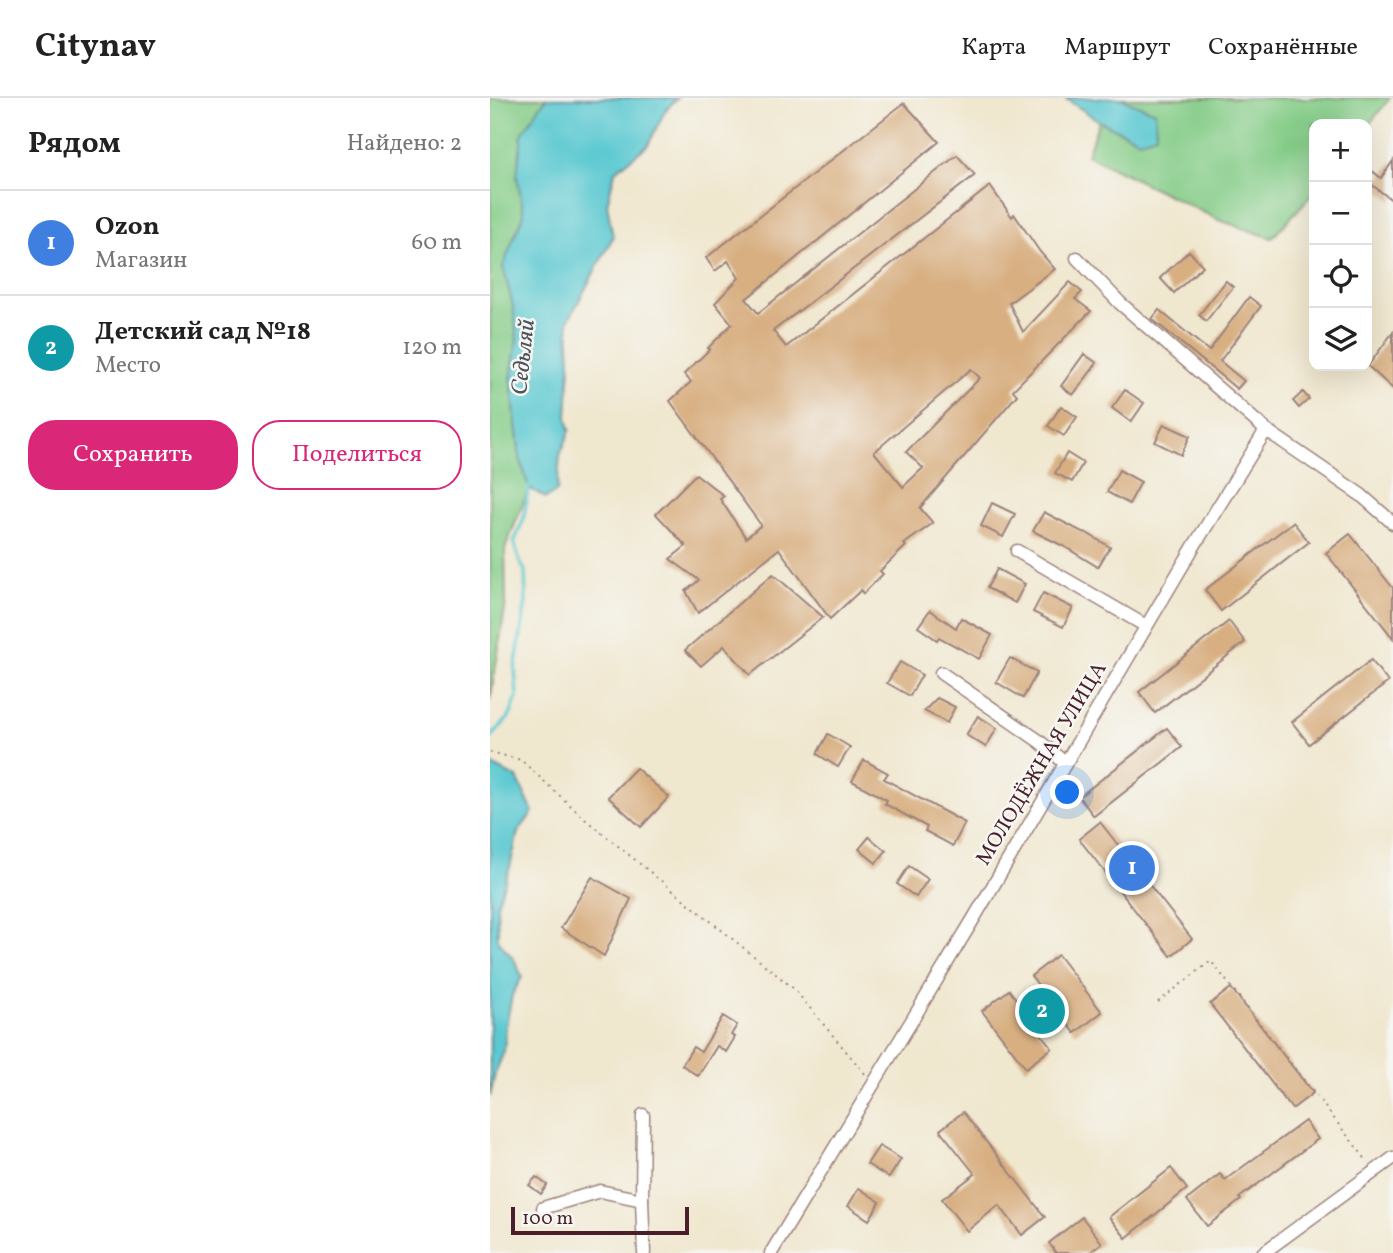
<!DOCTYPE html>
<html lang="ru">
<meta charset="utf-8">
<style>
:root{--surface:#fff;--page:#f2f2f2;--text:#222;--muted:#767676;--line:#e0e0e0;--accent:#db2777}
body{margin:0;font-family:Vollkorn,serif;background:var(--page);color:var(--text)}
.controls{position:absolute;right:21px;top:21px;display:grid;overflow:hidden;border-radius:14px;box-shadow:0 7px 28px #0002}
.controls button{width:63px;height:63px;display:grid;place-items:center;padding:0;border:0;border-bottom:2px solid var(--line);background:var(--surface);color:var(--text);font:35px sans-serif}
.scale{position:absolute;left:21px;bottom:18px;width:178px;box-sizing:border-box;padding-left:7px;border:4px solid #4a1f2b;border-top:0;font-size:19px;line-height:24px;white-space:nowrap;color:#4a1f2b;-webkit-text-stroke:5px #f6f6f2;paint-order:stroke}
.you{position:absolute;left:578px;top:695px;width:24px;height:24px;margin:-18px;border:5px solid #fff;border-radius:50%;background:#1a73e8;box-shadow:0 0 0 10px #1a73e833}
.badge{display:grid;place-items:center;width:46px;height:46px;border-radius:50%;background:var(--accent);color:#fff;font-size:23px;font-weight:700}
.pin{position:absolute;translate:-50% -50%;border:4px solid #fff;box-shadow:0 2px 7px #0006}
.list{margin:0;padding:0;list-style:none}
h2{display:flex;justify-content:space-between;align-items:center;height:91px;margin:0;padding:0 28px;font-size:30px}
h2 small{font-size:23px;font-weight:400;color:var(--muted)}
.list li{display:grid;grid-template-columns:46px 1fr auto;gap:21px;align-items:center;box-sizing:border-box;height:105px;padding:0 28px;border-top:2px solid var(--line)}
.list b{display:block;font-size:26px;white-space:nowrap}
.list p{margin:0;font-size:23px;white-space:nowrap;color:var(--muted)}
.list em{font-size:23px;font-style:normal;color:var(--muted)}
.actions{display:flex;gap:14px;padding:21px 28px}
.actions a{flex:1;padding:16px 0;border:2px solid var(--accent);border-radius:28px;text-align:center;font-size:24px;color:var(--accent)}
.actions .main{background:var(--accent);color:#fff}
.icon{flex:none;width:38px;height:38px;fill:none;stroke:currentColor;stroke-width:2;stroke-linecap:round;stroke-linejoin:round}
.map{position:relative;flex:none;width:903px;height:1155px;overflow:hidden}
header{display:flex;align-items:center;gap:42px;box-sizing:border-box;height:98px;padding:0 35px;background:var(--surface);border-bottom:2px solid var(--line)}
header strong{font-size:33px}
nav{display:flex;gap:38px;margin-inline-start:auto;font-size:24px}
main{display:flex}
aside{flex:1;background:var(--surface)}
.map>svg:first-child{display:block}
.green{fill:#84cc87;stroke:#677659;stroke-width:2}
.water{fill:#5cc9d1;stroke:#53747e;stroke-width:2}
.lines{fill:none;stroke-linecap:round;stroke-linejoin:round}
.stream{stroke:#5cc9d1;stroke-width:3.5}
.building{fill:#d8af81;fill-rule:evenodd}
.minor-casing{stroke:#9d837d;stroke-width:15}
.path{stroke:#9d837d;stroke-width:2;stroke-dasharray:2 5;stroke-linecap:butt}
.minor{stroke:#fff;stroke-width:12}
.labels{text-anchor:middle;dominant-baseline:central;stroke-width:5;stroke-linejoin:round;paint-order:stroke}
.street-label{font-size:21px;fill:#4a1f2b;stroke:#f6f6f2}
.water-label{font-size:23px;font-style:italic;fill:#4f525d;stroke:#f6f6f2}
</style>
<header>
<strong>Citynav</strong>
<nav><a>Карта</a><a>Маршрут</a><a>Сохранённые</a></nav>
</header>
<main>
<aside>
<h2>Рядом<small>Найдено: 2</small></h2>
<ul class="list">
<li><span class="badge" style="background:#3f7fe0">1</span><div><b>Ozon</b><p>Магазин</p></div><em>60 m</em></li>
<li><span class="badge" style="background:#0f9aa8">2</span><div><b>Детский сад №18</b><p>Место</p></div><em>120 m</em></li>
</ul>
<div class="actions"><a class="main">Сохранить</a><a>Поделиться</a></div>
</aside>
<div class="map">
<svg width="903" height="1155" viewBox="0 0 903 1155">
<rect width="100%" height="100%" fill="#f6f6f2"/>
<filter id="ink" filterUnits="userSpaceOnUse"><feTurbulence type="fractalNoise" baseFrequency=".0143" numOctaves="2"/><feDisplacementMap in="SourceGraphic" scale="14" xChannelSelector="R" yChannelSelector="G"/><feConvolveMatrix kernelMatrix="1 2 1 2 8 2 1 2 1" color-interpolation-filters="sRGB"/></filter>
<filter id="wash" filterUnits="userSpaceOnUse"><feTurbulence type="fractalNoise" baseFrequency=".00686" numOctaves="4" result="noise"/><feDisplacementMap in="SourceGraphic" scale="28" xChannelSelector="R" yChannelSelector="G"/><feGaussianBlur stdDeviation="1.57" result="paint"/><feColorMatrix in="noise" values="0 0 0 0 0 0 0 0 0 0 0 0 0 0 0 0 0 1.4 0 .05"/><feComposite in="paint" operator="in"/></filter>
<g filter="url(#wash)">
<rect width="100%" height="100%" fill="#f0e7cf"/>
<!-- green -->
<g class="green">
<path d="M0,0H58L51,7L27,78L34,117L23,142V208L27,241L21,282L30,360L39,390L15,451L16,504L0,604Z"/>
<path d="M630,0H900L877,29V26H824V94L782,140L729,122L597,57L609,23L649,42L665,14Z"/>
</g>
<!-- water -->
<g class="water">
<path d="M58,0H187L175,13L158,47L125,73L117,106L123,139L78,223L80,267L77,319L80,333L70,357L67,393L56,400L39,390L30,360L21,282L27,241L23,208L13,169L23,142L34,117L27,78L32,36L51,7Z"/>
<path d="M575,0H630L665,14L666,37L649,42L609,23Z"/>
<path d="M0,666L27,680L43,714L28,734L20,769L7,806L8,843L24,861L32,879L22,897L16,928L14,953L5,976L0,999Z"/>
</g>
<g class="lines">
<!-- stream -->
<path class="stream" d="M0,641L20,618L27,599L25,571L36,504L35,473L30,464L24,444L33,423L39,388"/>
</g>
<g id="blocks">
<!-- building -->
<g class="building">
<path d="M414,5L449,44L256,201L268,215L467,57L485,77L283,233L296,249L500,88L522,119L524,116L550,154L565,171L519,205L533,234L580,184L592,194L585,201L601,213L523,292L527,297L430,410L443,425L414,446L416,448L390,473L393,476L373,496L371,492L340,521L289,451L208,515L196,493L209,482L180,461L196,448L166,416L206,376L234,398L230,401L256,440L271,427L180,303L201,284L194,276L220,251L218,250L242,226L225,205L249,180L238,163L225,173L216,160ZM481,271L490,280L416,354L433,370L413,389L384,354Z"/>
<path d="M903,63V103L877,83V77L881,72L891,80Z"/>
<path d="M699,153L713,168L684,195L670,180Z"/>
<path d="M736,183L743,189L716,223L709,217Z"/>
<path d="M759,199L771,208L730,263L754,283L747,291L662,221L669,212L719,253Z"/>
<path d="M903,234V291L878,268Z"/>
<path d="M594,256L607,265L583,297L571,288Z"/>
<path d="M635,292L654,305L641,324L622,310Z"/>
<path d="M813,294L819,301L809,310L803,303Z"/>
<path d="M571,308L587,319L574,338L558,328Z"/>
<path d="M674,326L700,338L691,357L665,344Z"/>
<path d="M577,355L593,365L582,384L565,375Z"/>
<path d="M629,372L651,384L639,406L617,394Z"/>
<path d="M502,405L525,416L513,439L491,428Z"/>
<path d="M554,414L594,435L595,434L620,449L608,469L575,449L543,433Z"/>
<path d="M803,424L819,444L731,513L715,492Z"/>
<path d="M860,436L903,490V540L836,455Z"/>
<path d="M507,471L535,486L525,505L497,490Z"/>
<path d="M283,476L333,519L260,577L234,548L211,568L195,552Z"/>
<path d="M553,495L583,510L573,529L543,514Z"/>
<path d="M440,512L466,530L471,520L502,537L489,561L449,539L447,542L428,529Z"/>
<path d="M739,523L755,544L665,615L649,594Z"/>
<path d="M520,560L547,575L533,600L506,584Z"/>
<path d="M881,562L898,584L819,646L802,624Z"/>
<path d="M410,564L432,577L420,598L397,585Z"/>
<path d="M447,600L465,609L457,625L434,613Z"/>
<path d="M488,618L507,630L496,649L476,637Z"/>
<path d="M677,630L692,649L604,718L589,699Z"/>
<path d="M338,636L360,649L348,669L327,656Z"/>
<path d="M374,662L398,675L394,681L475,725L463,748L435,733L437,729L395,706L397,702L362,683Z"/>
<path d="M146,670L179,699L151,729L118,699Z"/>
<path d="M610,724L702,841L681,858L589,741Z"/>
<path d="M379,739L396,753L386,765L369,751Z"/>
<path d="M419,768L438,781L426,799L407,786Z"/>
<path d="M102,779L141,801L114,858L71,830Z"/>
<path d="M568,857L612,914L585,935L569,914L547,931L562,950L536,970L492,913L519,892L535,912L555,896L541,878Z"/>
<path d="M741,890L823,995L802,1011L720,906Z"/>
<path d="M233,918L247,927L241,937L245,939L236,954L227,948L208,978L192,967L203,949L211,954Z"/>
<path d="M473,1014L555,1119L532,1137L509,1107L477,1133L452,1101L485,1076L450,1032Z"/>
<path d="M815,1023L828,1041L749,1100L751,1102L717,1128L697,1102L730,1076L735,1082Z"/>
<path d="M389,1048L411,1061L399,1080L377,1066Z"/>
<path d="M681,1070L697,1091L636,1140L619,1119Z"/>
<path d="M46,1079L57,1087L51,1096L39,1087Z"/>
<path d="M369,1090L390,1104L379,1122L358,1108Z"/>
<path d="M592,1119L612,1145L599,1155H566L559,1145Z"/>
</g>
</g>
</g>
<g filter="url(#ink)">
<use href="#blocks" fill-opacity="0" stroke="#9d837d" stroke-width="2"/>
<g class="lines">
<defs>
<g id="minor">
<path d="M587,160L630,205L776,332"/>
<path d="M527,453L656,528"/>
<path d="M451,575L549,643L575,665"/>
<path d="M153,1017L152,1102L154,1155"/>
<path d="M53,1110L110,1093L152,1102"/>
<path d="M281,1155L484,820L704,448L776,332L871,397L903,425"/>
<path d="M773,1155L903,1060"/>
</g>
</defs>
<!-- minor casing -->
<use href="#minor" class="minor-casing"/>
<!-- path -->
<g class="path">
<path d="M0,654L31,662L96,722L303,890L376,977"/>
<path d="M668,904L721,863L878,1064"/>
</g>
<!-- minor -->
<use href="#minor" class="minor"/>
</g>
</g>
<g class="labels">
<!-- street labels -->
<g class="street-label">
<text transform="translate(552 666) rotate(-59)">МОЛОДЁЖНАЯ УЛИЦА</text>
</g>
<!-- water labels -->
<g class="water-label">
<text transform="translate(34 259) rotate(-84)">Седьляй</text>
</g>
</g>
</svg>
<div class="controls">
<button>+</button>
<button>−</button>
<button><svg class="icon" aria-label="locate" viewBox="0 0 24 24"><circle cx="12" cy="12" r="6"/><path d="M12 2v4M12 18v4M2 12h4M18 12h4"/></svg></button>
<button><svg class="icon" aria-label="layers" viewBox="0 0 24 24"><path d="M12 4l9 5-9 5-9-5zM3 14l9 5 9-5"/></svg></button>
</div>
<div class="scale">100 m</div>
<div class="you"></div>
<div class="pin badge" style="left:642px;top:770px;background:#3f7fe0">1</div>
<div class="pin badge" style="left:552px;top:913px;background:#0f9aa8">2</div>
</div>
</main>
